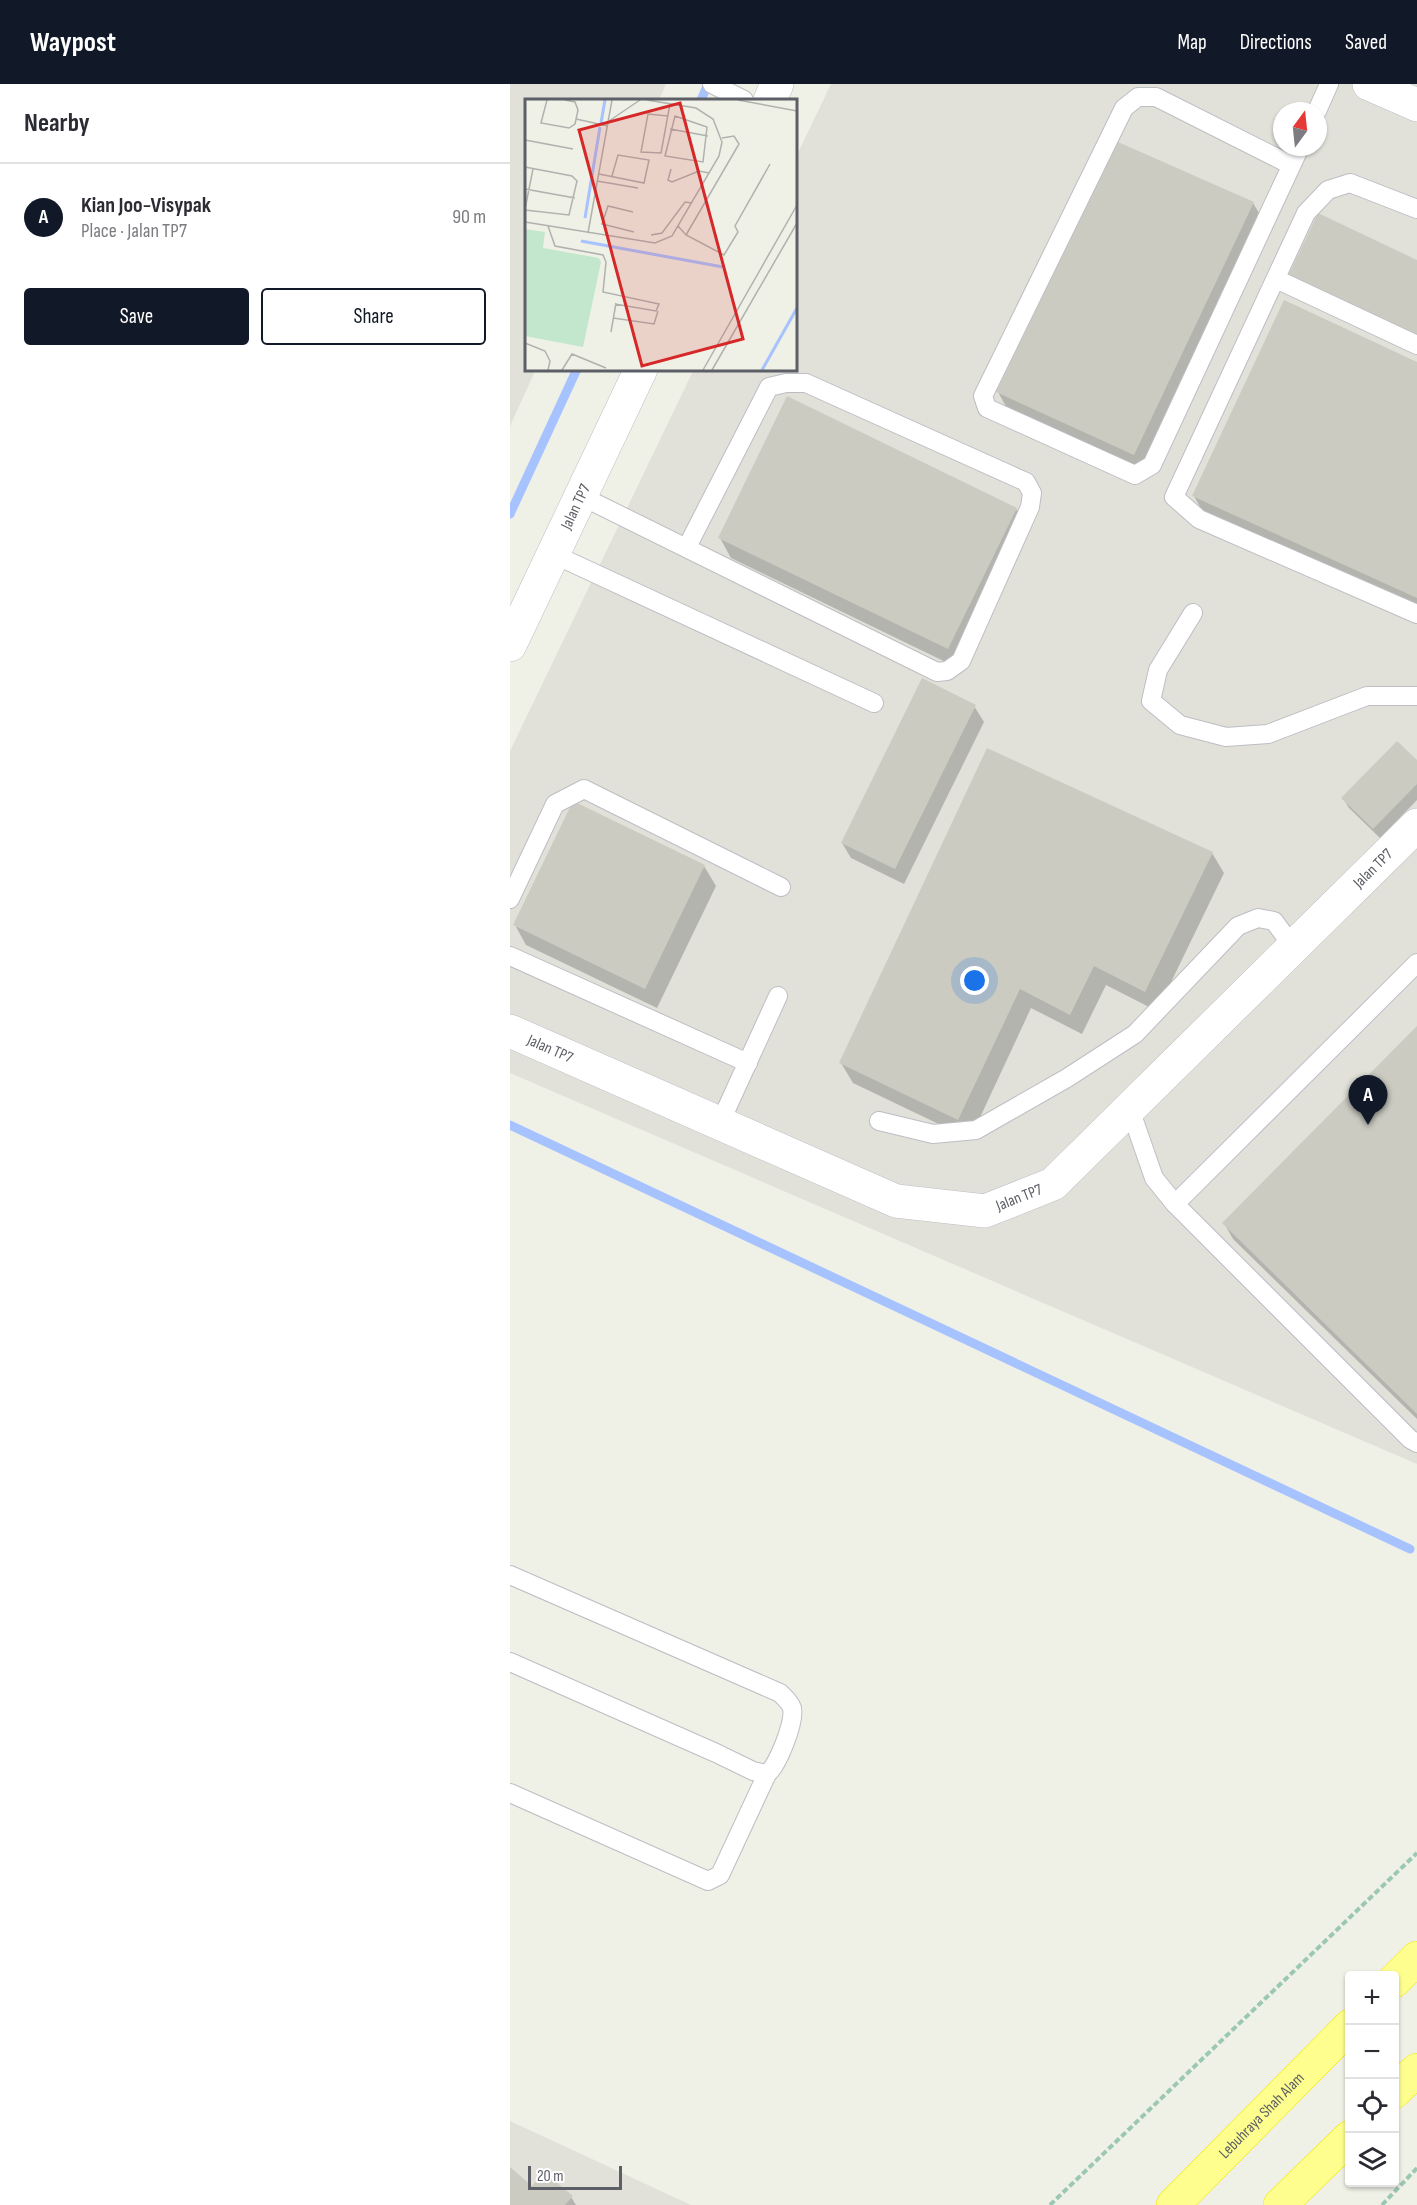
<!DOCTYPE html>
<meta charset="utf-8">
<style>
:root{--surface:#fff;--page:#f7f7f7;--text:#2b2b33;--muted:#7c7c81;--line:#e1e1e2;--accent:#111827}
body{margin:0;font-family:"Sofia Sans Condensed",sans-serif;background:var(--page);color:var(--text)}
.controls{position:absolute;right:18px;bottom:18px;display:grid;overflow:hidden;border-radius:6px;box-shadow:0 2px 4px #0004}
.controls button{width:54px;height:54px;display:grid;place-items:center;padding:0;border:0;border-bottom:2px solid var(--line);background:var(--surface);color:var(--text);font:30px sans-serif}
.compass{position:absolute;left:763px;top:18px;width:54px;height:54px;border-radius:50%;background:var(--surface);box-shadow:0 2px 4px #0004;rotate:15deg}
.scale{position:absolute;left:18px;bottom:15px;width:94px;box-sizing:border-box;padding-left:6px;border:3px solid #5d5f66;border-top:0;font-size:16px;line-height:21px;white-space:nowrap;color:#5d5f66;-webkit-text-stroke:4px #fff;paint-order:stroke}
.you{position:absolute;left:465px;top:897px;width:21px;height:21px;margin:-15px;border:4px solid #fff;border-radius:50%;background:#1a73e8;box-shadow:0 0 0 9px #1a73e833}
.badge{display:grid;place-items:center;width:39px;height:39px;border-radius:50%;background:var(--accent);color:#fff;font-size:20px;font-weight:700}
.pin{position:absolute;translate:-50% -50px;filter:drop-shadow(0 2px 3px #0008)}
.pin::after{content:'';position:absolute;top:32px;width:21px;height:18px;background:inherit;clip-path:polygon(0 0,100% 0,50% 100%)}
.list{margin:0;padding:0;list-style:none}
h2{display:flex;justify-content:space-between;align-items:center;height:78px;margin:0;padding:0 24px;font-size:26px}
h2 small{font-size:20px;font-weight:400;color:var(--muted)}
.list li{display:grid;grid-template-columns:39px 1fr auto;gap:18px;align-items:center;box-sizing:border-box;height:108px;padding:0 24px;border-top:2px solid var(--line)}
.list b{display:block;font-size:22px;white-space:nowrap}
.list p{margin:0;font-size:20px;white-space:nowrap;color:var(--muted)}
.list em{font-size:20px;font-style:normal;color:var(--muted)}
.actions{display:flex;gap:12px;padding:18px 24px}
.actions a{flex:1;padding:14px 0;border:2px solid var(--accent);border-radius:6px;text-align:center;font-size:21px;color:var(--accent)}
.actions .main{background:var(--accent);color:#fff}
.icon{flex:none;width:33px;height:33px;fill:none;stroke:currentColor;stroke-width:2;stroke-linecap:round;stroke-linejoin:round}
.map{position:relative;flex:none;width:907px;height:2121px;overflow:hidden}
header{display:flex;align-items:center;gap:36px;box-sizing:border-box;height:84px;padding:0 30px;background:var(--accent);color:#fff}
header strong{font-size:28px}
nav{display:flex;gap:33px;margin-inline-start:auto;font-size:21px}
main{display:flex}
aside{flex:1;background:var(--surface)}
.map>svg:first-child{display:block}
.industrial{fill:#e1e1da;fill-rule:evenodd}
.shadow{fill:#0003}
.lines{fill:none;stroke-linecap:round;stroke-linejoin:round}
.stream{stroke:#a6c2ff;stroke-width:9}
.building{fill:#cbcbc2}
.lane-casing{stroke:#bdbec4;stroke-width:20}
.street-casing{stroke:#bdbec4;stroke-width:34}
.secondary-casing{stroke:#bebfc6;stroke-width:34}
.highway-casing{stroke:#f5e700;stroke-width:34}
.path{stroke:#9bc8b3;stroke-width:4;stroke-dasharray:6 3;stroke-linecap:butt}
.lane{stroke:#fff;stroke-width:18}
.street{stroke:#fff;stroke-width:33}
.secondary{stroke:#fff;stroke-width:33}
.highway{stroke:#fefe8f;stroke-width:33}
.labels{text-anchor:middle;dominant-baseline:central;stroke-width:6;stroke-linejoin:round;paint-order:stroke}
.street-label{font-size:16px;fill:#5d5f66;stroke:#fff}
.inset-river{fill:none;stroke:#a6c2ff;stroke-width:3}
.inset-road{fill:none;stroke:#b1b2af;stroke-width:1.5}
.view{fill:#d62828;fill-opacity:0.15;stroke:#d62828;stroke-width:3}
.inset-edge{fill:none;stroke:#5d5f66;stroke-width:3}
</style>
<header>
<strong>Waypost</strong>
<nav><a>Map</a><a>Directions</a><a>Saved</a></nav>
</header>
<main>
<aside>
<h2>Nearby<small></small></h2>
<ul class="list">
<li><span class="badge">A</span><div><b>Kian Joo-Visypak</b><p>Place · Jalan TP7</p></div><em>90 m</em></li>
</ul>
<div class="actions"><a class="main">Save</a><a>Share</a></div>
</aside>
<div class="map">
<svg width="907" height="2121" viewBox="0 0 907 2121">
<rect width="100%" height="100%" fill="#eff0e6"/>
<!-- industrial -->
<g class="industrial">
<path d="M0,0H156L149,16H16V285H26L0,342Z"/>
<path d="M321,0H907V1380L0,989V667L184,285H285V75ZM772,27H808V63H772Z"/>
<path d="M0,2037L181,2121H0Z"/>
</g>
<!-- shadow -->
<g class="shadow">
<path d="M743,119L755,139L635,390L499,328L488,308Z"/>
<path d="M907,279V528L695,432L684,412Z"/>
<path d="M506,425L518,445L450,585L221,474L210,454Z"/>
<path d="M464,622L474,638L394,800L341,774L332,759Z"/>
<path d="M478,666L702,769L714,789L647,927L596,901L572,950L521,924L460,1055L343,999L331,979Z"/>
<path d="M907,678V716L870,754L839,724L833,714Z"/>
<path d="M194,782L206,802L147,924L16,861L5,841Z"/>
<path d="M907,944V1335L723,1155L714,1139Z"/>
<path d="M0,2085L22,2104L61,2113L66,2121H0Z"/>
</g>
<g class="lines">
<!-- stream -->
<g class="stream">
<path d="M191,16L198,0"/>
<path d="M0,430L67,285"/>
<path d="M0,1041L900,1465"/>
</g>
</g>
<!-- building -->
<g class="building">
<path d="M608,58L744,118L624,371L486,308Z"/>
<path d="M808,129L907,176V253L778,192Z"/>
<path d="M774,216L907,278V514L682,412Z"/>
<path d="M277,312L507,424L438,565L208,454Z"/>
<path d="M412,594L466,621L385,785L331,759Z"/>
<path d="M887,657L907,676V700L863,745L831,714Z"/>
<path d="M477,664L703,768L635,908L584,882L560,931L510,905L448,1036L329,979Z"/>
<path d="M63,717L195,781L135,905L3,841Z"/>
<path d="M907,942V1330L712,1139Z"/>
<path d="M0,2083L22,2102L34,2088L63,2112L55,2121H0Z"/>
</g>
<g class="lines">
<defs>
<g id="lane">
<path d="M202,0L234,16"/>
<path d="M807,27L819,0"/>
<path d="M781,81L646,13H628L614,24L473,312L477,324L625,391L642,381L790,63"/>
<path d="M907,125L840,99L818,106L796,129L664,413L689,435L907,530"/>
<path d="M766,195L907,261"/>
<path d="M71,412L427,588L437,587L451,577L520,423L522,409L516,398L296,299H276L259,303L177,463"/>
<path d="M43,470L364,619"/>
<path d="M683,529L648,586L641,617L670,641L716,653L758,650L857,612H907"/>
<path d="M0,815L45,720L74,705L271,803"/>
<path d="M0,872L238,979"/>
<path d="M620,1025L644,1094L665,1120L900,1355L907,1359"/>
<path d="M369,1037L423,1050L466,1046L557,994L625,950L728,842L748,834L764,837L783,863"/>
<path d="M210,1039L268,912"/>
<path d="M665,1120L907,879"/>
<path d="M0,1491L270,1609C274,1613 280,1618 282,1624C285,1638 268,1681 257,1690L243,1687L206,1669L0,1578"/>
<path d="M0,1709L198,1797L210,1791L257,1690"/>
</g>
<g id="street">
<path d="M859,0L907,21"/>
<path id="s1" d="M0,947L386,1117L475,1127L543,1100L907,741"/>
</g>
<g id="secondary">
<path d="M260,16L267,0"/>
<path id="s2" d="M0,561L131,285"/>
</g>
<g id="highway">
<path d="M884,1897L907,1874"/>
<path d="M884,2008L907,1986"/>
<path id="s3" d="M663,2121L840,1942"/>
<path d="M770,2121L840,2053"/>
</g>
</defs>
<!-- lane casing -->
<use href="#lane" class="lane-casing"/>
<!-- street casing -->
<use href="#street" class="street-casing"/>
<!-- secondary casing -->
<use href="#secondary" class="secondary-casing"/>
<!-- highway casing -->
<use href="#highway" class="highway-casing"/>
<!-- path -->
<g class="path">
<path d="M540,2121L907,1769"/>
<path d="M872,2121L907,2084"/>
</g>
<!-- lane -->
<use href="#lane" class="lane"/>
<!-- street -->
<use href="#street" class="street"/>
<!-- secondary -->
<use href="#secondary" class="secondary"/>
<!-- highway -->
<use href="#highway" class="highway"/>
</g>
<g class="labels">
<!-- street labels -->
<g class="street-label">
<text stroke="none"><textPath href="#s2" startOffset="153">Jalan TP7</textPath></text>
<text stroke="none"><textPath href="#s1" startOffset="1034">Jalan TP7</textPath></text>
<text stroke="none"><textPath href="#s1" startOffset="44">Jalan TP7</textPath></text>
<text stroke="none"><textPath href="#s1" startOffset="548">Jalan TP7</textPath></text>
<text stroke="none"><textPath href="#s3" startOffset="126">Lebuhraya Shah Alam</textPath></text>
</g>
</g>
<!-- overview -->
<g transform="translate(15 15)">
<rect width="272" height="272" fill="#eff0e6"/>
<path d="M0,130L20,133L18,149L74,159L76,163L58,248L0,237Z" fill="#c2e7cc"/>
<path class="inset-river" d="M76,24L80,1M60,119L75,28M56,142L198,168M237,271L272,209"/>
<path class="inset-road" d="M22,1L16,24L44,29L50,25L53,11L50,3L40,1M213,1L272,12M143,17L123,15L116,53L136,54L145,5M150,17L182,28L178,63L140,57ZM51,20L83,27M84,22L115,1M145,30L183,37M0,41L48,50M0,68L47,77L52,82L44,116L0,111M146,70L143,81L147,83L174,72L184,74M74,75L119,84L124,61L93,56L87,77M72,82L113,89M0,90L50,99M0,110L8,70M108,113L83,107L77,125L109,133M0,123L130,144L147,137L194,57L197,43L188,20L171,9L122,1M23,127L30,147L78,156L81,163L78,193L134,205L131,212L90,205M153,127L161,136L199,156L213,133L210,127L245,65M63,134L87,1M126,136L137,134L160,103L167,104M161,136L214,45L209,37L197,39M88,219L129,225L133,212M86,233L91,204M0,244L20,252L25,262L23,271M37,271L47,255L81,269M178,271L272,106M187,271L272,124"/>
<path class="view" d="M155,4L218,240L117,267L54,31Z"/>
<rect width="272" height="272" class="inset-edge"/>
</g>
</svg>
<div class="controls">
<button>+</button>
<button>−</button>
<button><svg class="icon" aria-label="locate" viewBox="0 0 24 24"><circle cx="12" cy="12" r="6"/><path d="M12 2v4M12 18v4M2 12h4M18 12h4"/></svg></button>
<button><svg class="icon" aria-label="layers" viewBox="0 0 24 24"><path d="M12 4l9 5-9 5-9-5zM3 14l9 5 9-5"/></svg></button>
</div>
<svg class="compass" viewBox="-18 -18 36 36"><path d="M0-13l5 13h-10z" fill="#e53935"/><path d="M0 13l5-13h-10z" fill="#7c7c81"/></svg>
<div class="scale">20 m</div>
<div class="you"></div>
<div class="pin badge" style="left:858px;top:1041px">A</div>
</div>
</main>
